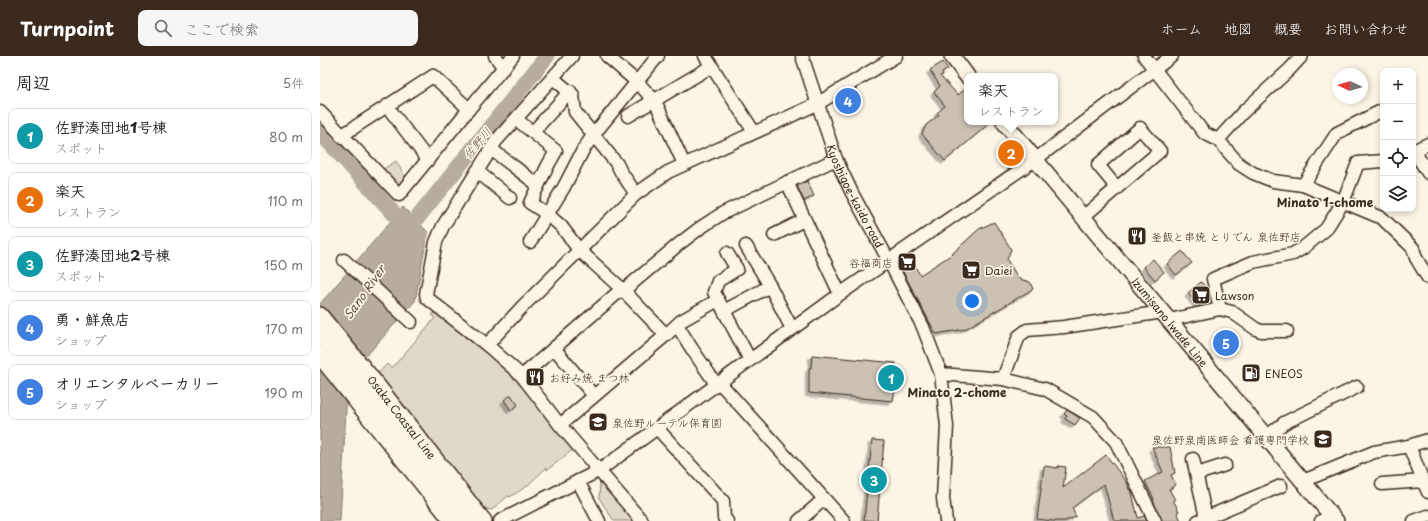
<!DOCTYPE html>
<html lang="ja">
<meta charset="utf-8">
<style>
:root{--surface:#fff;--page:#f6f6f6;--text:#202124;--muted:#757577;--line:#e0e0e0;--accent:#3b2a1e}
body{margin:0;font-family:"Playpen Sans","Klee One",sans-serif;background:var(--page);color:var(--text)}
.controls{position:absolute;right:12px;top:12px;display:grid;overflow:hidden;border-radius:8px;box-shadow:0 2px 6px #0003}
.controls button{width:36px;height:36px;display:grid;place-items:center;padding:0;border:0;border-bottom:1px solid var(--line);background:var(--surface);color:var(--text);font:20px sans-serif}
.compass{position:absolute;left:1012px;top:12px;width:36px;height:36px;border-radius:50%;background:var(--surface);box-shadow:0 2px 6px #0003;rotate:274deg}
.you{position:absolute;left:652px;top:245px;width:14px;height:14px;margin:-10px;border:3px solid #fff;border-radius:50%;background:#1a73e8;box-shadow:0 0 0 6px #1a73e833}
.badge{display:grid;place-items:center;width:26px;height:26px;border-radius:50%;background:var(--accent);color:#fff;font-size:13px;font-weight:700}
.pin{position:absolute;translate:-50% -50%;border:2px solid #fff;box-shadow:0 1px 4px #0006}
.popup{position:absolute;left:644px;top:17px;width:94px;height:52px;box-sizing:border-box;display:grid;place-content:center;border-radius:8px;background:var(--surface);filter:drop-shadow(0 1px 3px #0005);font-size:13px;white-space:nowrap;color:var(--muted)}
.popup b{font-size:15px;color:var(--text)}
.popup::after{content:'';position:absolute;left:50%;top:100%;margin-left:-8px;border:8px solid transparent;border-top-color:var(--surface)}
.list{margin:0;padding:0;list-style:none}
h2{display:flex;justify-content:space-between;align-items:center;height:52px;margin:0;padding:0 16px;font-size:17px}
h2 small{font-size:13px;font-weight:400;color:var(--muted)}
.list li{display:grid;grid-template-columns:26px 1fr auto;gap:12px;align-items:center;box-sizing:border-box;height:56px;margin:0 8px 8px;padding:0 8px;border:1px solid var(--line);border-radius:8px}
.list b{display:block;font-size:15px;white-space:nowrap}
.list p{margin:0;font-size:13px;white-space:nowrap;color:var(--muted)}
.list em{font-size:13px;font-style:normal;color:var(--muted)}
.icon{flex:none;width:22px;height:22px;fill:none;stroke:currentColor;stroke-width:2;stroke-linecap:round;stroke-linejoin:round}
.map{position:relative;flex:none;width:1108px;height:465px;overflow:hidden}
header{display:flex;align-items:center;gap:24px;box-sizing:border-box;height:56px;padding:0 20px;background:var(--accent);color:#fff}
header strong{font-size:19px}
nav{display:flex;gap:22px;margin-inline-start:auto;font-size:14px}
.search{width:280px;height:36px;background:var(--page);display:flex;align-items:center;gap:10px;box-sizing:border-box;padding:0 14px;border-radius:8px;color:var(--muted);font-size:15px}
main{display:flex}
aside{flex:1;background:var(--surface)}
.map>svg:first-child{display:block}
.green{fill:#e0d8c8;stroke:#8e8173}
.water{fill:#b7ad9e;stroke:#85796b}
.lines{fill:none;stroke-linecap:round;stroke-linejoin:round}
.river{stroke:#b7ad9e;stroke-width:16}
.building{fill:#ccc2b3;stroke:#3b2a1e;filter:url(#shadow)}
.minor-casing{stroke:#3b2a1e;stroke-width:15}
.major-casing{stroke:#3b2a1e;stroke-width:18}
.highway-casing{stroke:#3b2a1e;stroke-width:21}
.minor{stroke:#fcf5e5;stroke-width:12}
.major{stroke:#fcf5e5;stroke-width:15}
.highway{stroke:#fcf5e5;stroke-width:18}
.labels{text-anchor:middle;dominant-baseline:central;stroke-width:3.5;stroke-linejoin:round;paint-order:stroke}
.street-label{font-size:11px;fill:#3b2a1e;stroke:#fcf5e5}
.poi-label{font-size:11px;fill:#3b2a1e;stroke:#fcf5e5;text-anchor:start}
.water-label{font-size:12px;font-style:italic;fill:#605144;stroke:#fcf5e5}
.neighbourhood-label{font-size:12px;font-weight:bold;fill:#3b2a1e;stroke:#fcf5e5}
</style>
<header>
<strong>Turnpoint</strong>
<div class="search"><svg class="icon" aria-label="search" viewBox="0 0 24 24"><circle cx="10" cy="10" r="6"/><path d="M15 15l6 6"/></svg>ここで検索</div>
<nav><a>ホーム</a><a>地図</a><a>概要</a><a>お問い合わせ</a></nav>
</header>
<main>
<aside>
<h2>周辺<small>5件</small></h2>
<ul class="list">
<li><span class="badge" style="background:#0f9aa8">1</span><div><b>佐野湊団地1号棟</b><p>スポット</p></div><em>80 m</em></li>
<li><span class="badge" style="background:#e8710a">2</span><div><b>楽天</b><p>レストラン</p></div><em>110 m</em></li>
<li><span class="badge" style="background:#0f9aa8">3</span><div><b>佐野湊団地2号棟</b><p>スポット</p></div><em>150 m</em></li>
<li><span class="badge" style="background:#3f7fe0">4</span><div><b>勇・鮮魚店</b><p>ショップ</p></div><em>170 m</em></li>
<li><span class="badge" style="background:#3f7fe0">5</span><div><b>オリエンタルベーカリー</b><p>ショップ</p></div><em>190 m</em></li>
</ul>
</aside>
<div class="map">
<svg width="1108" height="465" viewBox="0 0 1108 465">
<defs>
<filter id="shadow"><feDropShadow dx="-3.5" dy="3.5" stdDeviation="0" flood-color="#0004"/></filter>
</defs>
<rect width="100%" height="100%" fill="#fcf5e5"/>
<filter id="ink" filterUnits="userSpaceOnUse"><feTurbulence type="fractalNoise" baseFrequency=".025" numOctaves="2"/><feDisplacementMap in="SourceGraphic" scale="8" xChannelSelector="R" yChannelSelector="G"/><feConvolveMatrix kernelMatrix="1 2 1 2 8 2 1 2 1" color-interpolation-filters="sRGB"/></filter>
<g filter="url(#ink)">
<!-- green -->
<g class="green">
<path d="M76,105L87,124L83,130H77L62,114Z"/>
<path d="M115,255L194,317L255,392L227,414L226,412L207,430L190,441L188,440L172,454L160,452L55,321L67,308L72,312L115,262L112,259Z"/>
<path d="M283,424L319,465H294L279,442L280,426Z"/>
</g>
<!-- water -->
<path class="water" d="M83,151L108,176L95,245L48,298L28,316L20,465H0V248Z"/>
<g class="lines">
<!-- river -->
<g class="river">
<path d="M0,76L88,173"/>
<path d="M83,180L227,0"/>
</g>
</g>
<!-- building -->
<g class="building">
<path d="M623,6L628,13L622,17L623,19L620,20L638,39L644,34L647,38V66H671L625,105L602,78L606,69L619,59L617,57L625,50L614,36L620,30L610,14Z"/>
<path d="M487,125L494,140L484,145L477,130Z"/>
<path d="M674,166L691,193L687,204L699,223L710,226L713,233L645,273L616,278L582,214L583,209L591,204L600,219L631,199L659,173Z"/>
<path d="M862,195L872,207L856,219L847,208Z"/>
<path d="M833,203L844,216L835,224L824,211Z"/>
<path d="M881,226L888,234L890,244L885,248L879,250L868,237Z"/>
<path d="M492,299L576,307L575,320L577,321L573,345L489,337V312H491Z"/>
<path d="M191,339L198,349L191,354L184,344Z"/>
<path d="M747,354L760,362L755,369L745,363L747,360L744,358Z"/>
<path d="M552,384L564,385L557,465L544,464Z"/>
<path d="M832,391H850L855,417L851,419L856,429L849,433L855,444H853L859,455L857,456L861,465H842L833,444L834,443L825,425L843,416Z"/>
<path d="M786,399L808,428L809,434L811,433L818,462L824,460L827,465H794L784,428L752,452L756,461L745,465H733L717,463L724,410L738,412V410L746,411L743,432Z"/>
</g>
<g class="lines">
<defs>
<g id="minor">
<path d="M175,0L184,12"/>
<path d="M252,0L176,85L123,170L116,186L106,238L107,242L167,289L202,320L240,369L322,465"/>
<path d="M287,0L317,26L335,45L364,108"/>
<path d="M385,0L434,76"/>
<path id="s1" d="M482,0L516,103L532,137L569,205L603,271L621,318L627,370L623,442L626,465"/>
<path d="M824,0L884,77L898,84L919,108L933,117L953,125L983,129L1062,162L1093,192L1096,202L1108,222"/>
<path d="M233,22L253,39L255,56L297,108L301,116L316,138"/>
<path d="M67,50L108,104"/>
<path d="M149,53L193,0"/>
<path d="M0,56L79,139L149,53L113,20L21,80"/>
<path d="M308,60L392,10"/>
<path d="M196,63L236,95L227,111L210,147L227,158L241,170L259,194L302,233L346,279"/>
<path d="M213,76L250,35"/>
<path d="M898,84L923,56L969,14L982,0"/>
<path d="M171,93L218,129"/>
<path d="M1093,95L1108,88"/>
<path d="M1094,95L1108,117"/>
<path d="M157,115L190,142"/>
<path d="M467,126L520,238"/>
<path d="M983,129L1017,77L1063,54"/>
<path d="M763,161L840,95L820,72L778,109L797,132"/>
<path d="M454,179L484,164"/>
<path d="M210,186L244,131L263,94L274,78L338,0"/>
<path d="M426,190L450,230"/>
<path d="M407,197L417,213L398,225L394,236L430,304"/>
<path d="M24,204L91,266"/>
<path d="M303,235L359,188L380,172L403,157L516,103"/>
<path d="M900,253L893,223L933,206L973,198L983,192L1006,173L1023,146L1038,107L1063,105"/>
<path d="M404,255L450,230L472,273"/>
<path d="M849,264L900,253L912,256L936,273L941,275H967"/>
<path d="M357,269L372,293L396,328"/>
<path d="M167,289L202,251L316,138L348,116L497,48L576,0"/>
<path d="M234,292L274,340"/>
<path d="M621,318L683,323L725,333L773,361L796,386L835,465"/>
<path d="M202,320L302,233"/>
<path d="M683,323L699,280L707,274L744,271L843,256"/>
<path d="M399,326L524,465"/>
<path d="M240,369L346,279L361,265L398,244"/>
<path d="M337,372L403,445L404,462L407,465"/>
<path d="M946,381L964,367L1037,331"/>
<path d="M1089,390L1108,384"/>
<path d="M873,403L886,462"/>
<path d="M877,418L905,409"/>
<path d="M258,425L279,465"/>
<path d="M983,425L1054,396L1089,390L1103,425"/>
<path d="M1062,428L1103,425L1108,436"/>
<path d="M180,465L280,414L520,238L716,103L852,0"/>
<path d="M479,465L504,443"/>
<path d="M878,465L961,430"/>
<path d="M1001,465L1013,461"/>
<path d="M1094,465L1108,460"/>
</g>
<g id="major">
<path d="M632,0L647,20"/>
<path id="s2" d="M684,66L1016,465"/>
<path id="s3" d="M0,259L50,320L164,465"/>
</g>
<g id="highway">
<path d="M0,274L152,465"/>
<path d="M0,298L134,465"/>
</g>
</defs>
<!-- minor casing -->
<use href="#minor" class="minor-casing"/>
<!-- major casing -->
<use href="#major" class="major-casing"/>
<!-- highway casing -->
<use href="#highway" class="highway-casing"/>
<!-- minor -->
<use href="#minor" class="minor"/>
<!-- major -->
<use href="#major" class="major"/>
<!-- highway -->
<use href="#highway" class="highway"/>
</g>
</g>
<!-- icons -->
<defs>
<symbol id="restaurant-square" viewBox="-11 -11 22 22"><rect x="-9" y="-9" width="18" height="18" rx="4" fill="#3b2a1e" stroke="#fcf5e5"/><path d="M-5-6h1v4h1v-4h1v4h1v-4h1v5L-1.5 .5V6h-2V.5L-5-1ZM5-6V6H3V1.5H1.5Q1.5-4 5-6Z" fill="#fff"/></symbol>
<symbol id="supermarket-square" viewBox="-11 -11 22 22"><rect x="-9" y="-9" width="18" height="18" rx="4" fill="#3b2a1e" stroke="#fcf5e5"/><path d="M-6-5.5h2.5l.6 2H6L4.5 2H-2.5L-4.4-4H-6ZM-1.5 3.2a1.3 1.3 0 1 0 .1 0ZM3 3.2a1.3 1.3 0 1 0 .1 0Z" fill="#fff"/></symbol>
<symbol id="fuel-square" viewBox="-11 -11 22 22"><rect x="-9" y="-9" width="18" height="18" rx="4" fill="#3b2a1e" stroke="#fcf5e5"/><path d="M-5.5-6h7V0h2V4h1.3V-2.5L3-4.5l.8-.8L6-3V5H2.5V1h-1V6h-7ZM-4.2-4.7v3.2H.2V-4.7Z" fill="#fff"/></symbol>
<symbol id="school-square" viewBox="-11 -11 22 22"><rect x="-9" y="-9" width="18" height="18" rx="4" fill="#3b2a1e" stroke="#fcf5e5"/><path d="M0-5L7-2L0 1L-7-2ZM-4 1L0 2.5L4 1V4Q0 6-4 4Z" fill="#fff"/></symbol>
</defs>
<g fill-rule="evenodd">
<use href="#restaurant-square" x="806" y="169" width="22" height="22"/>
<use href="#supermarket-square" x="576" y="195" width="22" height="22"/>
<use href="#supermarket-square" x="640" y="203" width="22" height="22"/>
<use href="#supermarket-square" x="870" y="228" width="22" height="22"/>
<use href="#fuel-square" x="920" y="306" width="22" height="22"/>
<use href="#restaurant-square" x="204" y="310" width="22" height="22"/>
<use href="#school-square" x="267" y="355" width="22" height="22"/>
<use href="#school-square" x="992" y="372" width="22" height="22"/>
</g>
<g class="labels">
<!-- street labels -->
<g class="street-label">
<text stroke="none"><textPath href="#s1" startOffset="150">Kyoshigoe-kaido road</textPath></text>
<text stroke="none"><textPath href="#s2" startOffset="260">Izumisano Iwade Line</textPath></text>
<text stroke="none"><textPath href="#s3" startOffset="131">Osaka Coastal Line</textPath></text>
</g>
<!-- poi labels -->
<g class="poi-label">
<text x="831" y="180">釜飯と串焼 とりでん 泉佐野店</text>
<text x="573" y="206" text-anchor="end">谷福商店</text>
<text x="665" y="214">Daiei</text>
<text x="895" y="239">Lawson</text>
<text x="945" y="317">ENEOS</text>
<text x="229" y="321">お好み焼 まつ林</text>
<text x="292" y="366">泉佐野ルーテル保育園</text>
<text x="989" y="383" text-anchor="end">泉佐野泉南医師会 看護専門学校</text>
</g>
<!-- water labels -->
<g class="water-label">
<text transform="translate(157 87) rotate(-51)">佐野川</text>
<text transform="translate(44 236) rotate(-55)">Sano River</text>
</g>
<!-- neighbourhood labels -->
<g class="neighbourhood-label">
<text x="1005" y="146">Minato 1-chome</text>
<text x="637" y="336">Minato 2-chome</text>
</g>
</g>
</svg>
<div class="controls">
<button>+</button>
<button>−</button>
<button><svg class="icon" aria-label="locate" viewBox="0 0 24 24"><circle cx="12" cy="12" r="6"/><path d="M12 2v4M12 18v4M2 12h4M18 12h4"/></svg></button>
<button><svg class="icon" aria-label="layers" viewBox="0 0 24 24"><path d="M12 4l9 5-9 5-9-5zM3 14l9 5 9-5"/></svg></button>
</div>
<svg class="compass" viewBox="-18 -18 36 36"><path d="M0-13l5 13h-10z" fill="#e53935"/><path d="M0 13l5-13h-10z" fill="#757577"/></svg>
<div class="you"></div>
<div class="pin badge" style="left:571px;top:322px;background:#0f9aa8">1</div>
<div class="pin badge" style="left:691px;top:97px;background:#e8710a">2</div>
<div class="popup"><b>楽天</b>レストラン</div>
<div class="pin badge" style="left:554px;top:424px;background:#0f9aa8">3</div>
<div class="pin badge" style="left:528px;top:45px;background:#3f7fe0">4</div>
<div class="pin badge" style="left:906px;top:287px;background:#3f7fe0">5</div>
</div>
</main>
